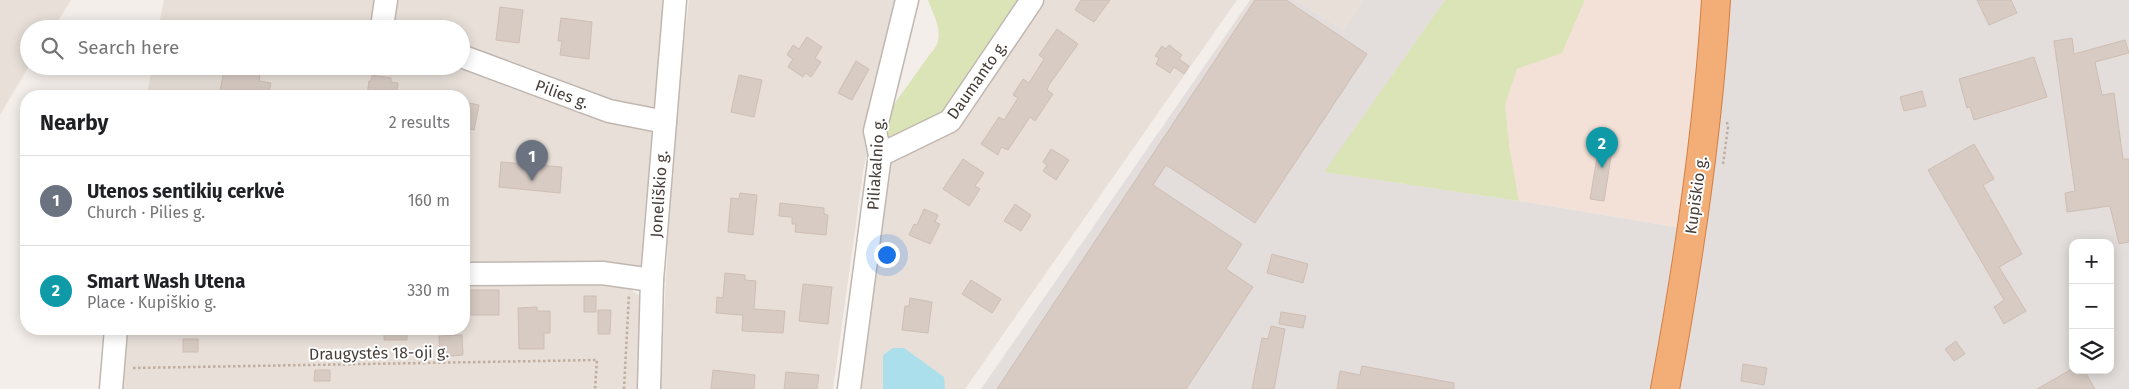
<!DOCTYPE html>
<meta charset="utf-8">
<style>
:root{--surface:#fff;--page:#f6f6f6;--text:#202124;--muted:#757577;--line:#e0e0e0;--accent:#e92b39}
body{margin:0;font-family:"Fira Sans",sans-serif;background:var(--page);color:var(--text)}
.controls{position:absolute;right:15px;bottom:15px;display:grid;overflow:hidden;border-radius:10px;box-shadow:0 2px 12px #0003}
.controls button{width:45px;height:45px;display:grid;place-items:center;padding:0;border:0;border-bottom:1px solid var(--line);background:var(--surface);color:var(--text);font:25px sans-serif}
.you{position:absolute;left:886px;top:254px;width:18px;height:18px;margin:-12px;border:4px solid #fff;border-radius:50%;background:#1a73e8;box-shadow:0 0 0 8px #1a73e833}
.badge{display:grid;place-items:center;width:32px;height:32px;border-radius:50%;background:var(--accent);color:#fff;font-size:16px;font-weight:700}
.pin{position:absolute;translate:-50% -41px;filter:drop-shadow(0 1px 2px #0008)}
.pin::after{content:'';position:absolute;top:26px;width:18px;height:15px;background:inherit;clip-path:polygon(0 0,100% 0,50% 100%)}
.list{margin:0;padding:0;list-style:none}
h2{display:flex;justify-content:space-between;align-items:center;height:65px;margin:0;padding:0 20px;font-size:21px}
h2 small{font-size:16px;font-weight:400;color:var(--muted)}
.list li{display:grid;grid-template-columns:32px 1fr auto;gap:15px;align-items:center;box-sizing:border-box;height:90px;padding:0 20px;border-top:1px solid var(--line)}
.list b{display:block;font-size:19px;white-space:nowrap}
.list p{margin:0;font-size:16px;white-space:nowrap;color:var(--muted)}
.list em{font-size:16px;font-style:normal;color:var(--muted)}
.icon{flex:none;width:28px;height:28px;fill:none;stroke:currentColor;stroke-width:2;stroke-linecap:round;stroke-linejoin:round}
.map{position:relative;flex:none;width:2129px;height:389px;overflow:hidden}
.search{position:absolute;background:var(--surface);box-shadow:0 2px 12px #0003;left:20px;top:20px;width:450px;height:55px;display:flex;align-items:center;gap:12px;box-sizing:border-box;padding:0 18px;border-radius:28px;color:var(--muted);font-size:19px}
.panel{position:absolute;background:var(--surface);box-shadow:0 2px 12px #0003;left:20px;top:90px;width:450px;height:245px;border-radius:20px}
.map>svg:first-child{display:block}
.residential{fill:#e7dfd8}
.commercial{fill:#f3e1d7}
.industrial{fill:#e3dedb;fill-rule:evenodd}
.green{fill:#dae4b6}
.water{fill:#abdfeb}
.building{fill:#d7cbc3;stroke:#cfbeb4}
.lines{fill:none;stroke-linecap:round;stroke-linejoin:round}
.minor-casing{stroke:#c1b7b0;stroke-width:25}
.highway-casing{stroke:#d27f46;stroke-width:30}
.path{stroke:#bfad9f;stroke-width:2.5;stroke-dasharray:2.5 2.5;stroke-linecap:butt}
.minor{stroke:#fff;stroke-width:22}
.highway{stroke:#f3ad76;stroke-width:28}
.labels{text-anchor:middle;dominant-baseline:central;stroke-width:4;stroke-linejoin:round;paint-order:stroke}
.street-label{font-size:16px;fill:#473e38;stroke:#fff}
</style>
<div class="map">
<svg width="2129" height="389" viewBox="0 0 2129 389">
<rect width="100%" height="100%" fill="#f4eeea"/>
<!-- residential -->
<g class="residential">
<path d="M0,0H71L53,29H29V66L0,115Z"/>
<path d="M164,0H379L375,29H158Z"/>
<path d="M392,0H664L654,107L641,109H624L461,52V29L402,28L394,20Z"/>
<path d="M689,0H908L875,131L864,165L833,389H660L674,132Z"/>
<path d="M1039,0H1237L965,389H858L890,162Z"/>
<path d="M1296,0H1363L1343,30Z"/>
<path d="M152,66H461L652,129L644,272L464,268V96H147Z"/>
<path d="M597,278L627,287L643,298L642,389H114L119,329H464V282Z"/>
</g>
<!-- commercial -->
<path class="commercial" d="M1585,0H1704L1695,104L1680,228L1519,201L1510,151L1505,105L1517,69L1562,53Z"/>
<!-- industrial -->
<g class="industrial">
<path d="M1250,0H1296L1343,30L1363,0H1445L1325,172L1519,201L1680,228L1653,389H981Z"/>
<path d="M1727,0H2129V389H1677ZM2073,243H2110V370H2073Z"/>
</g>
<!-- green -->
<g class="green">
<path d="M928,0H1032L950,121L880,155L875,131L930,54C947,38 935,19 928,0Z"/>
<path d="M1445,0H1585L1562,53L1517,69L1505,105L1510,151L1519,201L1324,172Z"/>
</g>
<!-- water -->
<path class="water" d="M893,348H904L944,377L945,389H883V355Z"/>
<!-- building -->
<g class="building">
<path d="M1081,0H1110L1094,22L1075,10Z"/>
<path d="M1255,0H1286L1367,54L1255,223L1166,165L1153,185L1242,244L1226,269L1253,287L1186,389H997Z"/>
<path d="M1977,0H2011L2017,13L1989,25Z"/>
<path d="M500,7L523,10L519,43L496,40Z"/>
<path d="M561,18L592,22L589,59L560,55L562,41H558Z"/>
<path d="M1057,29L1078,44L1049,85L1047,90L1053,94L1035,121L1030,117L1008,150L1001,147L998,155L981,144L999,117L1004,120L1018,98L1013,95L1023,79L1029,83L1044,59L1039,55Z"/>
<path d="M807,37L822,47L815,58L821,62L811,77L805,73L803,77L788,67L793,59L787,55L793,45L799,49Z"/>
<path d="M2072,38L2074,54L2125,40L2129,53L2095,62L2102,95L2114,93L2123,159H2129V242L2119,244L2110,206L2067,212L2065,193L2075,191L2054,41Z"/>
<path d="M1169,45L1182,55L1179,59L1189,66L1184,74L1174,67L1170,73L1156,64L1159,58L1155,56L1162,46L1166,49Z"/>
<path d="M2034,57L2047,97L1974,120L1970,107L1967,108L1959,79Z"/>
<path d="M856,61L869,69L852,100L838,93Z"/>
<path d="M225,66L229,71L235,66H261L259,81L271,83L268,96H247L220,91Z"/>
<path d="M372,75L391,78V82L398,83L396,96H367L369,81H371Z"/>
<path d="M739,75L762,80L754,117L731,112Z"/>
<path d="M1922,91L1926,106L1904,111L1900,97Z"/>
<path d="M464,102L479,105L474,130L464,128Z"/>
<path d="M1601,134L1614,137L1604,201L1590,199Z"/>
<path d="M1974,144L1994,179L1983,185L2022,254L1999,267L2026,311L2004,324L1994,307L2004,300L1928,170Z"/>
<path d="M1051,149L1069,160L1056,180L1043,171L1047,165L1043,162Z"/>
<path d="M963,159L984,173L975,186L980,189L969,206L943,189Z"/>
<path d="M501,162L562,167L560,193L499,187Z"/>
<path d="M740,193L757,195L753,235L728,232L731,198L739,199Z"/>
<path d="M780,203L824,208V214L828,215L826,235L795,232L796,224H792V217L779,216Z"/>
<path d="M1015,204L1031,215L1021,231L1004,221Z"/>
<path d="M924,209L938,215L935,222L940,224L930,244L909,235L914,224L917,225Z"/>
<path d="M1272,254L1308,264L1303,283L1267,273Z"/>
<path d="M725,273L745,275V280L756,281L754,309L785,311L783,333L742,331L743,315L716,313L717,297L723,298Z"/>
<path d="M971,280L1001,299L992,313L962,294Z"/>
<path d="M803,284L832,287L828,324L799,321Z"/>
<rect x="466" y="290" width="33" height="25"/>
<rect x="584" y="296" width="12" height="16"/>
<path d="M910,298L932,302L928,333L902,330L905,306H909Z"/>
<path d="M537,307V311H550V333H544V349H519L518,308Z"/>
<path d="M598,310H611L610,334H598Z"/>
<path d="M1281,312L1306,316L1303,328L1279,324Z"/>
<path d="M1271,326L1285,329L1274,389H1252L1262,338L1268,339Z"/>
<rect x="384" y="329" width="23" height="11"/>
<path d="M462,335L463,355L440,357L439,336Z"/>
<rect x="183" y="339" width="15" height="13"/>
<path d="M1956,341L1965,354L1954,361L1945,349Z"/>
<path d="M1743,364L1767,368L1764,385L1741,381Z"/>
<path d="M1362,366L1454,383V389H1337L1340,371L1360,375Z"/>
<path d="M315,370H330V381H314Z"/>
<path d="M713,370L755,375L754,389H711Z"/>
<path d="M2070,370H2084L2095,389H2037Z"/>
<path d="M786,372L819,375L817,389H784Z"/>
</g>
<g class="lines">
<defs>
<g id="minor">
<path d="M386,0L382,27L387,29"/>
<path d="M461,56L609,111L665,122"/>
<path d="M880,155L950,121L1032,0"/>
<path d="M464,274L602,273L652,280"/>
<path d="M111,389L116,329"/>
<path d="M649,389L652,280L675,0"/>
<path d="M849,389L880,155L875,131L907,0"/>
</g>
<path id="highway" d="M1665,389C1689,260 1708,131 1716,0"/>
</defs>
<!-- minor casing -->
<use href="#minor" class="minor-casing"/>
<!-- highway casing -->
<use href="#highway" class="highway-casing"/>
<!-- path -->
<g class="path">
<path d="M1723,164L1728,127L1727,122"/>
<path d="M133,368L597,360L595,389"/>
<path d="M624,389L629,294"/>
</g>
<!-- minor -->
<use href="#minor" class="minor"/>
<!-- highway -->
<use href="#highway" class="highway"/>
</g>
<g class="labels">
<!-- street labels -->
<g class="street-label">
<text transform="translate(977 80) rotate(-55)">Daumanto g.</text>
<text transform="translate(562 94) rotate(20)">Pilies g.</text>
<text transform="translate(876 164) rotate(-86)">Piliakalnio g.</text>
<text transform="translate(659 194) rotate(-86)">Joneliškio g.</text>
<text transform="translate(1696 195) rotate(-82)">Kupiškio g.</text>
<text transform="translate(379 353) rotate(-1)">Draugystės 18-oji g.</text>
</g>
</g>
</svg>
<div class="controls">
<button>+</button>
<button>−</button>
<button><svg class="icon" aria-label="layers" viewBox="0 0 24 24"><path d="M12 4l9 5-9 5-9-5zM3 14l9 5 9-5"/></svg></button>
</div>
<div class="you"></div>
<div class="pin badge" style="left:532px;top:181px;background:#6b7280">1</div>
<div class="pin badge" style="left:1602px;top:168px;background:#0f9aa8">2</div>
<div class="search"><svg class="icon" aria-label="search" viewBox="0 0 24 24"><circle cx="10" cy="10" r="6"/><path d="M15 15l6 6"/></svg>Search here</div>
<section class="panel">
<h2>Nearby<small>2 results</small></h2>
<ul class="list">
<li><span class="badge" style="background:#6b7280">1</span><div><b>Utenos sentikių cerkvė</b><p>Church · Pilies g.</p></div><em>160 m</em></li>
<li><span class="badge" style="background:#0f9aa8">2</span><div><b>Smart Wash Utena</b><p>Place · Kupiškio g.</p></div><em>330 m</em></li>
</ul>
</section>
</div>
